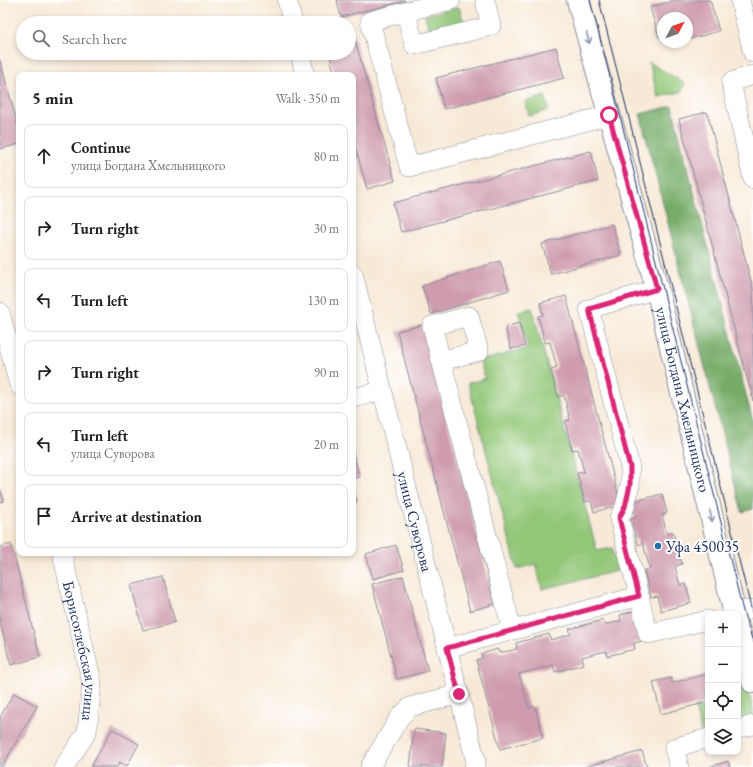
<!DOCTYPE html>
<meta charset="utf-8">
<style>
:root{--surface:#fff;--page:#f2f2f2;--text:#202124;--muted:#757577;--line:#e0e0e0}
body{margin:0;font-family:"EB Garamond",serif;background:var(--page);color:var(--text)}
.controls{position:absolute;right:12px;bottom:12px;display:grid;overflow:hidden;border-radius:8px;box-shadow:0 2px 6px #0003}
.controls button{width:36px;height:36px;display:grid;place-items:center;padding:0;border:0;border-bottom:1px solid var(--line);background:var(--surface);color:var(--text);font:20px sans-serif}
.compass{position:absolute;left:657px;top:12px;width:36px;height:36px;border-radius:50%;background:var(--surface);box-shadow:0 2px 6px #0003;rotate:49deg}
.stop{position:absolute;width:12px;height:12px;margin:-9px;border:3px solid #db2777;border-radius:50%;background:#fff}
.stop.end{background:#db2777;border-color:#fff;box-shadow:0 1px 4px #0008}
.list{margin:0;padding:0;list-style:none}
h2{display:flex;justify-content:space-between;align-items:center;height:52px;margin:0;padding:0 16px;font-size:17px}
h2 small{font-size:13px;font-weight:400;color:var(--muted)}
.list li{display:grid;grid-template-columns:26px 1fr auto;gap:12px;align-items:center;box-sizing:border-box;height:64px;margin:0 8px 8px;padding:0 8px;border:1px solid var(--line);border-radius:8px}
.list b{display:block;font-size:15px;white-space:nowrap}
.list p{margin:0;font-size:13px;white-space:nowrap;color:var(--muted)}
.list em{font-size:13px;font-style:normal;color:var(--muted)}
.icon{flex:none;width:22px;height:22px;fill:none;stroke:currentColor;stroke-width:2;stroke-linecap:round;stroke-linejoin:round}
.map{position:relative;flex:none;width:753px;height:767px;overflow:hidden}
.search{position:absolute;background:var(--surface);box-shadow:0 2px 6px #0003;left:16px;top:16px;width:340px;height:44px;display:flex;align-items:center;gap:10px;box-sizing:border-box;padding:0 14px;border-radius:22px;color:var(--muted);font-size:15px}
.panel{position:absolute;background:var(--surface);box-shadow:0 2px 6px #0003;left:16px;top:72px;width:340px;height:484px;border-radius:8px}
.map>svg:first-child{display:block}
.green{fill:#93c778;stroke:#577b6b}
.forest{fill:#76ac68;stroke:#486e63}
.building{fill:#cf9caf}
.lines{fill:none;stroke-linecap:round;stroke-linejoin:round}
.minor-casing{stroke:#898c9a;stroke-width:20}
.major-casing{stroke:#898c9a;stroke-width:24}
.minor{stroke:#fff;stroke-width:19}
.major{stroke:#fff;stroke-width:22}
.tram{stroke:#1b2f5e;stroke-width:1}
.oneway{stroke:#8d97ae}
.route{stroke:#db2777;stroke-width:5}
.poi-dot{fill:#1f6fb2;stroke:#fff;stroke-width:1.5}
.labels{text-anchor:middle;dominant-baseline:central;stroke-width:4;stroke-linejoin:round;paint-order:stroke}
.street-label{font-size:16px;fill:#1b2f5e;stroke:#fff}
.poi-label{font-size:16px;fill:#1b2f5e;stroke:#fff;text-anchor:start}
</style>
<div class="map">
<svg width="753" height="767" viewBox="0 0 753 767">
<rect width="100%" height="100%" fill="#fff"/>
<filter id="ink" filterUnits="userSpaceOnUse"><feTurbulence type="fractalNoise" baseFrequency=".025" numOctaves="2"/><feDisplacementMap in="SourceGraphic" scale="8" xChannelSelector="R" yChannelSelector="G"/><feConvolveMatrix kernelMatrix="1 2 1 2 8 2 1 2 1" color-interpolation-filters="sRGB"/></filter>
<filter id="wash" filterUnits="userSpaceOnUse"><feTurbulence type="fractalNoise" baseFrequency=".012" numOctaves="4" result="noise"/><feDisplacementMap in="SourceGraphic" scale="16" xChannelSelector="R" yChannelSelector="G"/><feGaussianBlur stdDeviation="0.9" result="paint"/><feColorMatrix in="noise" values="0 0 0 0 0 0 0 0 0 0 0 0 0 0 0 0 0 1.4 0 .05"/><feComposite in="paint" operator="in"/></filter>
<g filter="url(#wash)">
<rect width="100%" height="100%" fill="#f7e9d6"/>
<!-- green -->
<g class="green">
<path d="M459,7L465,26L430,35L425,15Z"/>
<path d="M649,62L685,84L681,92L658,97Z"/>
<path d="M545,96L549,110L529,116L525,102Z"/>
<path d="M532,308L597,551L612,548L617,571L542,589L536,564L517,569L468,383L485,379L480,361L528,348L518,311Z"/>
<path d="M738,680L746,682L753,710V720L738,726Z"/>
<path d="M708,705V734L702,735L695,708Z"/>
</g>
<!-- forest -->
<path class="forest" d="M672,106L753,422V509L742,512L640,114Z"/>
<g id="blocks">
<!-- building -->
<g class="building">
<path d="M337,0H405V1L341,17Z"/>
<path d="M672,0H710L719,31L690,39L687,29V18H663V36L659,37L650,7L672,1Z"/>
<path d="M353,33L395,181L367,189L353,139V75H335L329,53H349V34Z"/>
<path d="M556,47L564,78L444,109L436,78Z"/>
<path d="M0,60L19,130V144L0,149Z"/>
<path d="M707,112L753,289V401L679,119Z"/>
<path d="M591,151L598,181L401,232L393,203Z"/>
<path d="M612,224L621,255L551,274L542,244Z"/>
<path d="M500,261L509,290L431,314L422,286Z"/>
<path d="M566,296L621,505L594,512L591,501L585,502L577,473L584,472L578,449L572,450L565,421L570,420L564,395L558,397L551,370L557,368L550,342L545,343L538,316L543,315L540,303Z"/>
<path d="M519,323L525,346L511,349L505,327Z"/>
<path d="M422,325L495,604L470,611L397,331Z"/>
<path d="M353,454L360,477L353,479Z"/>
<path d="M353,487L357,501L353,502Z"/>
<path d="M0,488L4,501L0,502Z"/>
<path d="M662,494L667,513L662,515L667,534L673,532L682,564L675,566L680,585L686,584L691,603L661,611L657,596L651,597L644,570L650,569L643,543L638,545L631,519L636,517L632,502Z"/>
<path d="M11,544L40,657L11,665L0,622V547Z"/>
<path d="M396,545L404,570L373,579L366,554Z"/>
<path d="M403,576L428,671L397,679L372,584Z"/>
<path d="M163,577L175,622L143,630L131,585Z"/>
<path d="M638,610L646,640L634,643L635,649L607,656L606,651L582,657L584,664L555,672L553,665L519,674L529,708L535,706L543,738L500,749L476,660L482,658L481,654L498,649L499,653L517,649L516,643L549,634L551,640L571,634L569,629L603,620L604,625L621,621L620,615Z"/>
<path d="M708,674V702L661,714L653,682L671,678L672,683Z"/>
<path d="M14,693L37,706L2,767H0V717Z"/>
<path d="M112,729L139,744L127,766L120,762L117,767H91Z"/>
<path d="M414,729L446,733L442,767H410Z"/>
<path d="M642,751L647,767H584Z"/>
<path d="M728,761L730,767H709Z"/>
</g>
</g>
</g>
<g filter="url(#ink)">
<use href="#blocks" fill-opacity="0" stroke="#898c9a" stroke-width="1"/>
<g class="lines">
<defs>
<g id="minor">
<path d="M287,0L293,23"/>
<path d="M451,0L370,21L409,167L609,115"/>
<path d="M740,0L753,53"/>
<path d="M406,12L414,45L491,26L485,0"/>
<path d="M300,53L305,75"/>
<path d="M753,75L731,82L753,179"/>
<path id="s1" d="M353,274L476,762L474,767"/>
<path d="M0,312L19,385"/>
<path d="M441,361L479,351L469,316L432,326L512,630"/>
<path d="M353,398L382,391"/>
<path id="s2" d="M62,553L92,683L87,732L64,767"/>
<path d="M639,596L648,634L708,620"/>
<path d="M731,614L753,609"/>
<path d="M447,648L639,596L619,518L625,507L630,485V467L589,309L657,289"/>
<path d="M738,729L753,725"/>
<path d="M370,767L400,717L410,707L459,694"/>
<path d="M679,767L674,748L708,738"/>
</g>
<g id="major">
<path id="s3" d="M578,0L657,289L735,614"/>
<path d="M738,627L753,682"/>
</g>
</defs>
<!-- minor casing -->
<use href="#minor" class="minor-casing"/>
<!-- major casing -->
<use href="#major" class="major-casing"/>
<!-- minor -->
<use href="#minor" class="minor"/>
<!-- major -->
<use href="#major" class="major"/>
<!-- tram -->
<g class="tram">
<path d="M590,0L618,108L743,611L753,642"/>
<path d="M599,0L626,106L753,616"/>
</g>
</g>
<!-- one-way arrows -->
<defs><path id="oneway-shaft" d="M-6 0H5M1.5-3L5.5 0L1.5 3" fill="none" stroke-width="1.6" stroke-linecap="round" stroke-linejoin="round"/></defs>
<g class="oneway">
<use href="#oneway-shaft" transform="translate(588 38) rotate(75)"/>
<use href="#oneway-shaft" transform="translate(711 516) rotate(77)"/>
</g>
</g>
<g class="lines" filter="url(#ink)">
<!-- route -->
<path class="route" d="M459,694L447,648L639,596L619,518L625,507L630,485V467L589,309L657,289L609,115"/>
</g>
<!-- markers -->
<circle class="poi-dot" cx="658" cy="546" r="4"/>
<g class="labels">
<!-- street labels -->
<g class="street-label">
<text stroke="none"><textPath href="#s3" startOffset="413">улица Богдана Хмельницкого</textPath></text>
<text stroke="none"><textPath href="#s1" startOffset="255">улица Суворова</textPath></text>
<text stroke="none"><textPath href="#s2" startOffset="100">Борисоглебская улица</textPath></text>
</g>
<!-- poi labels -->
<g class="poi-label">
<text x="666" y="546">Уфа 450035</text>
</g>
</g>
</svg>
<div class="controls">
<button>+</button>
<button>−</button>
<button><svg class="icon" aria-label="locate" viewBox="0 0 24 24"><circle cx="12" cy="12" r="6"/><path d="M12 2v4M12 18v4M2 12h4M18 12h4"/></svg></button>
<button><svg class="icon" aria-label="layers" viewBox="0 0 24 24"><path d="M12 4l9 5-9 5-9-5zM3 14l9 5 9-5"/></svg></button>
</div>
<svg class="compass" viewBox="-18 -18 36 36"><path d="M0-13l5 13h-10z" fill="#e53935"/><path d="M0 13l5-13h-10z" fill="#757577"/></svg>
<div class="stop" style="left:609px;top:115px"></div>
<div class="stop end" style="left:459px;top:694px"></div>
<div class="search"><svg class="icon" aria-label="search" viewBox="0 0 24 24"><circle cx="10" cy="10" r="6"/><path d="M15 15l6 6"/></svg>Search here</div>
<section class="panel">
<h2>5 min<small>Walk · 350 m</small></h2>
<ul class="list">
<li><svg class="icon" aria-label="ahead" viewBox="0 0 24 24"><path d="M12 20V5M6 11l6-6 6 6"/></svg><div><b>Continue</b><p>улица Богдана Хмельницкого</p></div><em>80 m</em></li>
<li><svg class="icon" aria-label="right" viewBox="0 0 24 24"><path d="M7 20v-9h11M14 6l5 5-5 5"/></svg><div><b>Turn right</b></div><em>30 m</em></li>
<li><svg class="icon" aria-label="left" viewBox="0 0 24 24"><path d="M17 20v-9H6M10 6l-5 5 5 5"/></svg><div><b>Turn left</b></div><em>130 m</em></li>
<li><svg class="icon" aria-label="right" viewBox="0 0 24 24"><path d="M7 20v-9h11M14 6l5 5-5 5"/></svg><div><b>Turn right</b></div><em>90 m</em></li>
<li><svg class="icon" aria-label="left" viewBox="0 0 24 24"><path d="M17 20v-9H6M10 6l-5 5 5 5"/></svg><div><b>Turn left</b><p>улица Суворова</p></div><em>20 m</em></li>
<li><svg class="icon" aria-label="arrive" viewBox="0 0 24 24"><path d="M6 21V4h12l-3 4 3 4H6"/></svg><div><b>Arrive at destination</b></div></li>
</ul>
</section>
</div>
